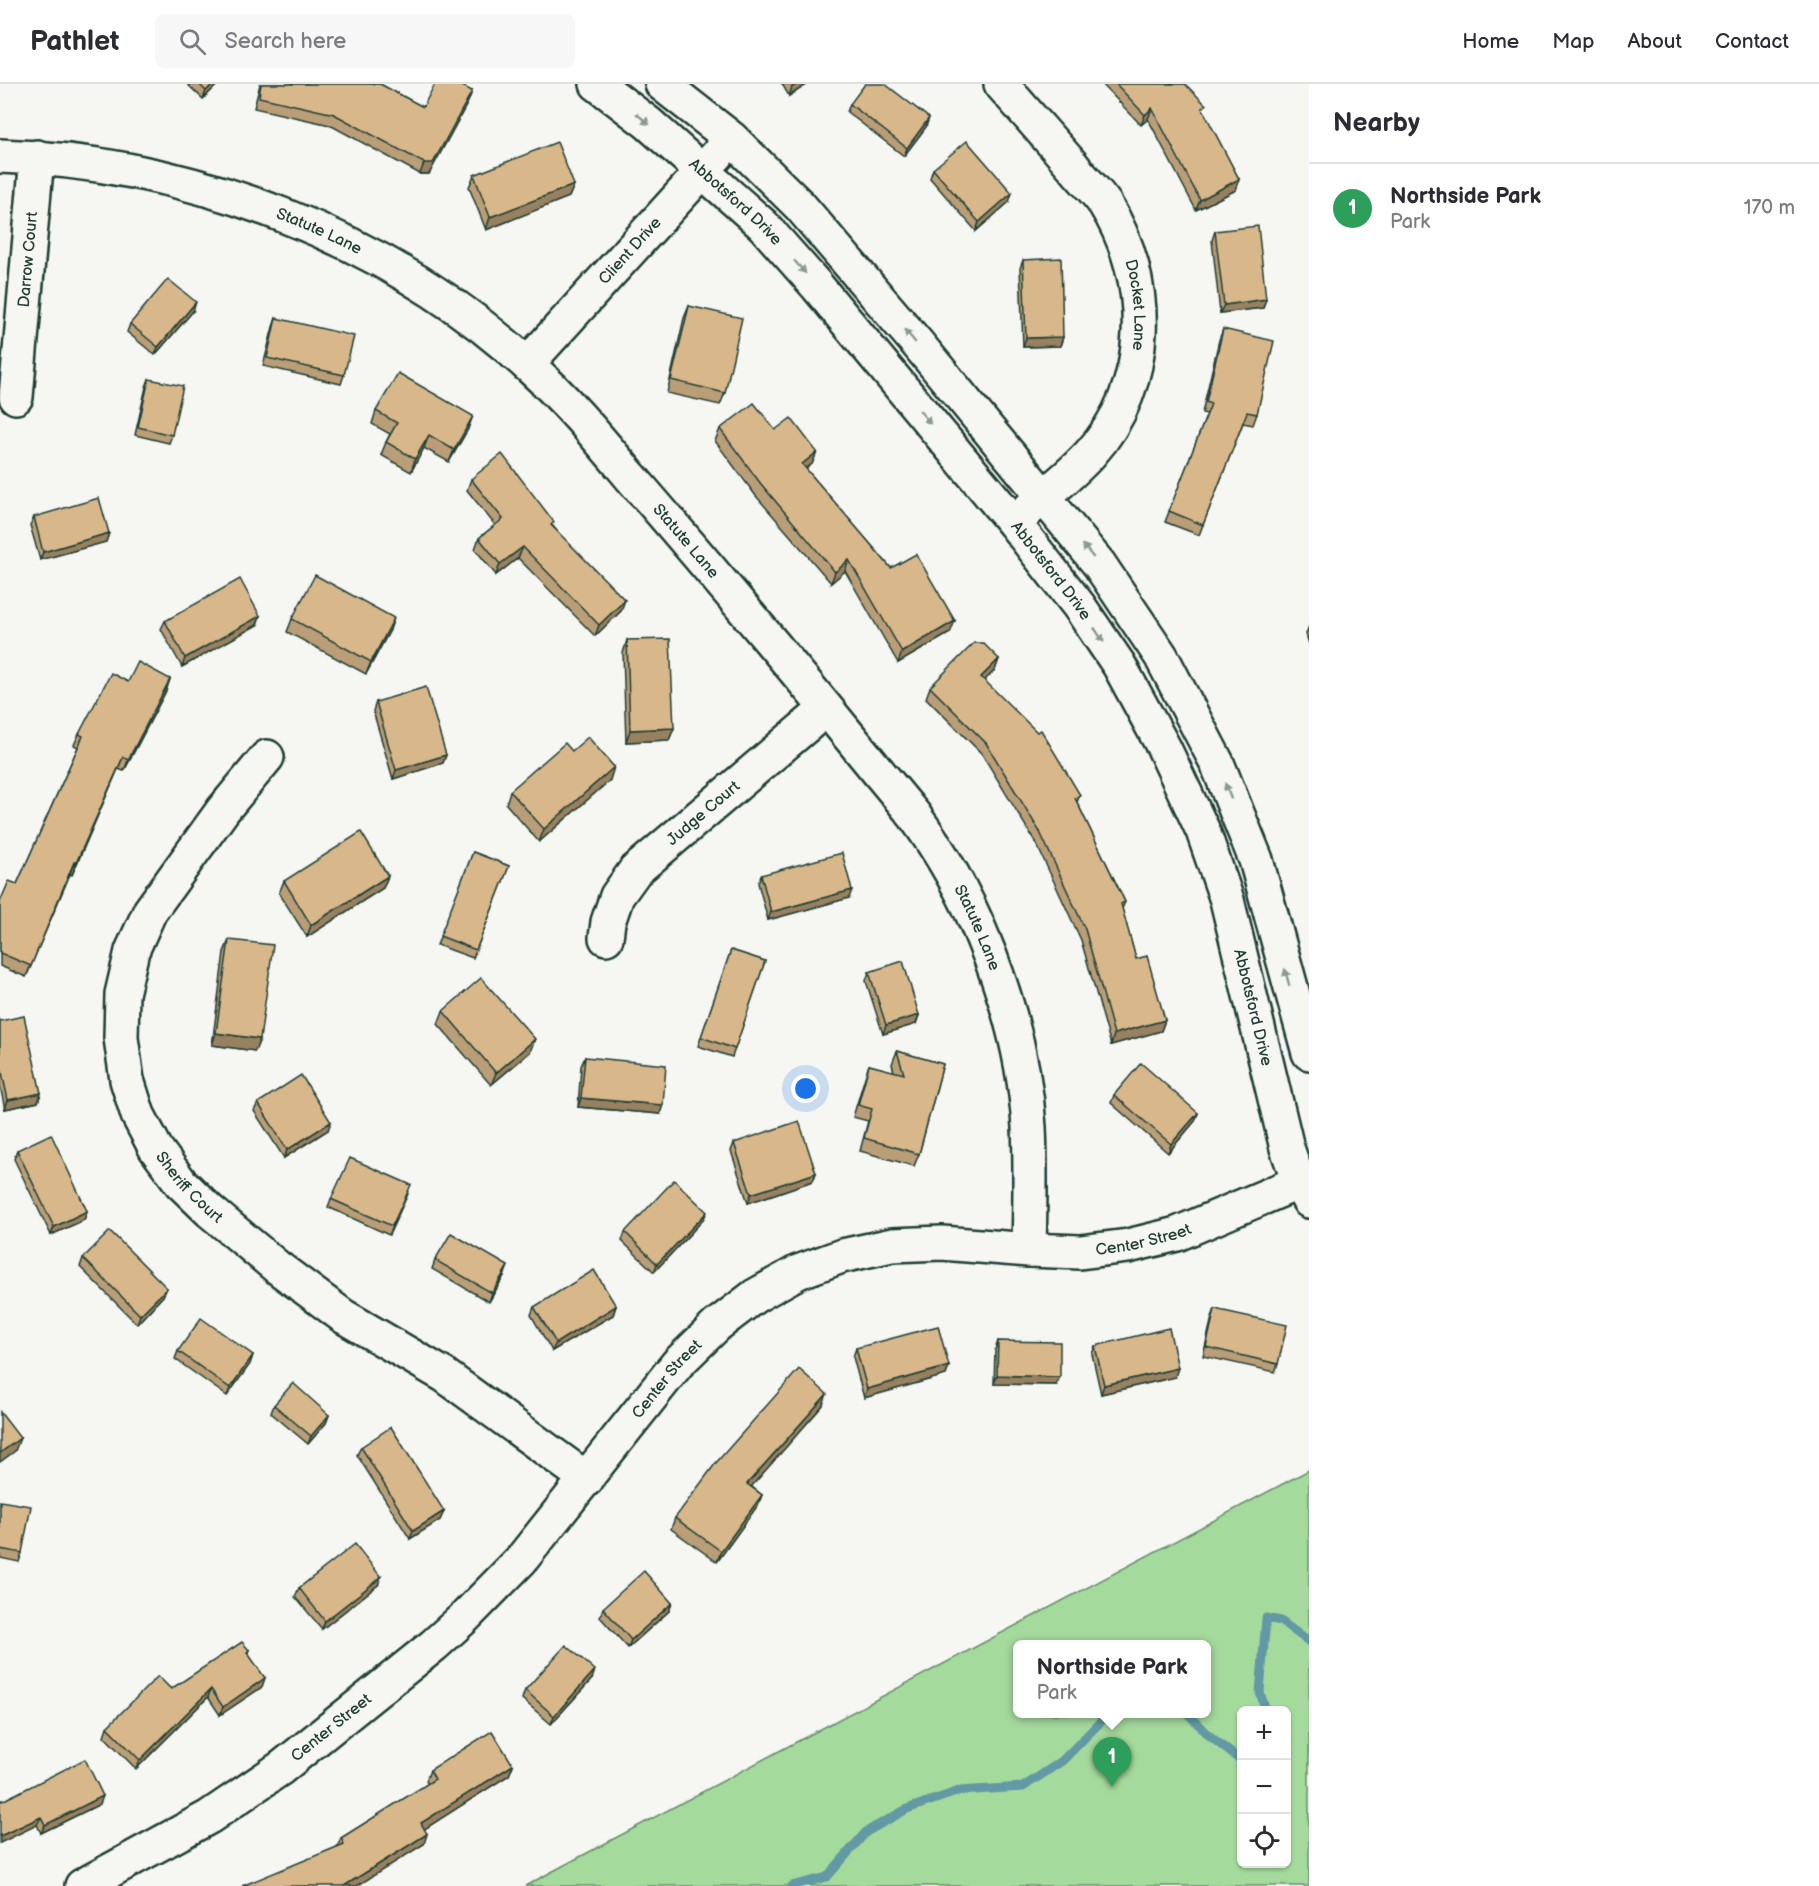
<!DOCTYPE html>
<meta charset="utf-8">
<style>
:root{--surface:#fff;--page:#f7f7f7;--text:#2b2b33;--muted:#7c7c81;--line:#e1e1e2;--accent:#1f6fb2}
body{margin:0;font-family:"Balsamiq Sans",sans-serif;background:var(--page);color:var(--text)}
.controls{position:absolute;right:18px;bottom:18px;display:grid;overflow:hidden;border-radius:9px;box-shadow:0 2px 4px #0004}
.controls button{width:54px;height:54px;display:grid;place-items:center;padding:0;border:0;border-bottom:2px solid var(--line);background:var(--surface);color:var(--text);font:30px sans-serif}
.you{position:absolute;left:806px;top:1005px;width:21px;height:21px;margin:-15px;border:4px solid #fff;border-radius:50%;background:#1a73e8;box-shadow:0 0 0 9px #1a73e833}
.badge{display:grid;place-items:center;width:39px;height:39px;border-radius:50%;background:var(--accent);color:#fff;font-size:20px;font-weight:700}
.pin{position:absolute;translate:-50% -50px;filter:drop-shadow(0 2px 3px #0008)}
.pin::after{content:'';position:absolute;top:32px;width:21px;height:18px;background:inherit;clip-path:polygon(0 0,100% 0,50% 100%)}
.popup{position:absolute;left:1013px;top:1556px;width:198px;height:78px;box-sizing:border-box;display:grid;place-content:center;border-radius:9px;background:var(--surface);filter:drop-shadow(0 2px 4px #0005);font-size:20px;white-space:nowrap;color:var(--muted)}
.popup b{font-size:22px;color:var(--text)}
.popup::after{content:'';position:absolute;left:50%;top:100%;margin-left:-12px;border:12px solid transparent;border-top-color:var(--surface)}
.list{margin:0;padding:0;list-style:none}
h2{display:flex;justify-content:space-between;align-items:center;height:78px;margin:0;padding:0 24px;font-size:26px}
h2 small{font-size:20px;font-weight:400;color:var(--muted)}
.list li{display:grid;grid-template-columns:39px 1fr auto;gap:18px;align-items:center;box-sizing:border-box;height:90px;padding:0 24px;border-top:2px solid var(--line)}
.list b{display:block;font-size:22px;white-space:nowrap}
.list p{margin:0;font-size:20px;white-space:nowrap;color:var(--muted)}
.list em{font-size:20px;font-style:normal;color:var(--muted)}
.icon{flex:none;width:33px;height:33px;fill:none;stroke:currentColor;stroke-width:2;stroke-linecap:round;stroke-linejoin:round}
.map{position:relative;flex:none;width:1309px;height:1802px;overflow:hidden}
header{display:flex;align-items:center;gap:36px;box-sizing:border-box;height:84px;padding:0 30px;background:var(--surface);border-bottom:2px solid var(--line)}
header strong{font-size:28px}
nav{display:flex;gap:33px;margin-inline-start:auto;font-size:21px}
.search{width:420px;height:54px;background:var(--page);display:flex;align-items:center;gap:15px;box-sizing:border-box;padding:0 21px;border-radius:9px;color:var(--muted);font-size:22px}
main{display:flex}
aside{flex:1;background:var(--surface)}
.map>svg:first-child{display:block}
.green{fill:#a5da9d;stroke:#628c68;stroke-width:1.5;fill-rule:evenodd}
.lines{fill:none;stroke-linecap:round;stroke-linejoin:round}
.stream{stroke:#6299a4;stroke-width:9}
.minor-casing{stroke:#1f3d34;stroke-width:38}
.minor{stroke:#f6f6f2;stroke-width:33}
.wall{fill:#ba9e78;stroke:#1f3d34;stroke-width:1.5}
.shaded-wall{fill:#978161;stroke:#1f3d34;stroke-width:1.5}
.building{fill:#d8b88b;stroke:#1f3d34;stroke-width:1.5}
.oneway{fill:#8a9a93}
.labels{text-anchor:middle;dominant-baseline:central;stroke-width:4.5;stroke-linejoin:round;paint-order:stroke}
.street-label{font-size:16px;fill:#1f3d34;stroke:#f6f6f2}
</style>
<header>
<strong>Pathlet</strong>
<div class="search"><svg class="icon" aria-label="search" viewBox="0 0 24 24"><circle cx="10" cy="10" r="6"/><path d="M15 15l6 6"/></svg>Search here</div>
<nav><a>Home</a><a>Map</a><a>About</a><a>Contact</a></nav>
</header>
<main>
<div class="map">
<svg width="1309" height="1802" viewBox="0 0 1309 1802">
<rect width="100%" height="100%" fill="#f6f6f2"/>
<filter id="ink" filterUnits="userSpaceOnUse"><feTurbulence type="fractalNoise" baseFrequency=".0167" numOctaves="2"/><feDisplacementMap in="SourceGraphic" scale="12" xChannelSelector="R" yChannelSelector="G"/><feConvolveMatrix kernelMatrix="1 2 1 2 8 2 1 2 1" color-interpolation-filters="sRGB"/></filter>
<g filter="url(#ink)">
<!-- green -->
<path class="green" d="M1309,1386V1802H525ZM1206,1560V1630H1018V1560ZM1286,1626V1780H1242V1626Z"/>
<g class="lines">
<!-- stream -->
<g class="stream">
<path d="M1266,1626L1260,1609L1266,1534L1281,1537L1309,1558"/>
<path d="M1188,1630L1210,1652L1236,1673L1242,1672"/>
<path d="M791,1802L827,1793L866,1748L907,1725L959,1707L1023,1703L1062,1677L1108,1630"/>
</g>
<defs>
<g id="minor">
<path id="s1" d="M597,0L648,39L763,141L817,202L1014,439L1079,522L1119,581L1164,664L1203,747L1227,816L1287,1064L1299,1098L1309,1117"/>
<path d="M662,0L732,55L800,122L917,259L1099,480L1161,572L1217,679L1256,776L1309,969"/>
<path id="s2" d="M1001,0C1025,27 1049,55 1073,82C1083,95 1096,107 1105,120C1153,197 1153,301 1090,370C1071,391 1047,409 1026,428"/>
<path id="s3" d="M0,72C189,78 391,154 530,283C567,316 598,354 630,392C678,447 726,504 773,560C803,596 833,632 862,668C879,689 897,710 914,731C941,768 965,810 982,852C1007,912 1025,978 1029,1043C1031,1084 1030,1125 1029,1166"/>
<path id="s4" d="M527,280L718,70"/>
<path id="s5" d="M16,313L37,73"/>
<path id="s6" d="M267,673L223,726L150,827L132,867L122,910L121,954L127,996L138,1031L156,1065L181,1099L210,1127L277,1183L343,1232L444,1291L587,1395"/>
<path id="s7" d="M606,854L608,838L617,812L635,787L826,625"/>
<path id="s8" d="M82,1802L209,1733L281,1684L434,1561L465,1533L521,1476L678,1279L717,1241L755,1212L798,1188L842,1172L892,1161L942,1159L1029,1166L1080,1168L1128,1162L1177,1150L1309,1094"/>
</g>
</defs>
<!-- minor casing -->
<use href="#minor" class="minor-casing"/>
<!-- minor -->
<use href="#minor" class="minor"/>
</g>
<!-- wall -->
<g class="wall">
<path d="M187,0H218L203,15Z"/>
<path d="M260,0H380L423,23L472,7L468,18L429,90H420L330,41L254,24Z"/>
<path d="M782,0H808L789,12Z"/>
<path d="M1102,0H1185L1203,27L1239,95L1236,106L1196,126L1148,35L1141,41Z"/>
<path d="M850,20L926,43L904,72L847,28Z"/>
<path d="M933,85L1009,118L976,147L930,94Z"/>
<path d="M474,91L574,101L569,113L486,146L469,103Z"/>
<path d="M1215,147L1263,224L1220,229L1212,156Z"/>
<path d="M1023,176L1063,253L1060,262L1023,263L1020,184Z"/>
<path d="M689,222L725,309L720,321L667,309L684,234Z"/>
<path d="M193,227L155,271L127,248L130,240Z"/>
<path d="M276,234L344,291L341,300L263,282L273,243Z"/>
<path d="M1223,245L1257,330L1253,341L1243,339L1199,451L1165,438L1207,330L1202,329L1219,256Z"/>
<path d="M149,295L172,351L169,359L135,351L146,303Z"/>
<path d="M376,327L468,345L449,378L424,364L411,388L381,371L386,358L390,350L372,340Z"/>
<path d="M720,345L775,346L817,368L812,380L806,385L891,484L950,549L898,579L845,487L831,499L756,412L715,357Z"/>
<path d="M471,395L553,442L621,527L595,552L518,474L496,491L475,465L479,454L495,441L467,406Z"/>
<path d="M34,433L109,449L106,458L40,476L30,441Z"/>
<path d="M292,535L390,546L366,590L287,548Z"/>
<path d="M165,537L257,541L182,583L161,545Z"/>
<path d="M1309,542V560L1306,550Z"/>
<path d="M627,556L674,644L669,656L626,658L623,569Z"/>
<path d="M999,575L995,586L984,596L1080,711L1077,718L1125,818L1122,825L1136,875L1165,936L1161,947L1111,961L1081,856L1036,759L982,670L926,614L930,603Z"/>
<path d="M170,595L166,607L124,687L118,685L72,791L70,790L26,893L0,882V818L17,800L78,663L74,661L79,650L128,598Z"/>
<path d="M376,618L446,671L443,679L393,695L373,627Z"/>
<path d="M572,667L610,696L539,758L506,720L510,707Z"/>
<path d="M473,768L509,782L473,874L437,861Z"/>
<path d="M761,791L849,814L768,836L758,799Z"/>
<path d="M388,792L383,804L307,853L279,809L284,797Z"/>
<path d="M229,856L260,955L255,967L212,961L224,868Z"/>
<path d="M731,866L765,877L732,973L698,962Z"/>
<path d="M869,888L919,931L916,940L883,950L866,897Z"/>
<path d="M443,927L530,968L491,1001L438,940Z"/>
<path d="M0,937L41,1009L38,1018L5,1025L0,1002Z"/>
<path d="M897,967L943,980L919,1070L914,1082L860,1067L868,1037L853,1033L865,993L869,981L894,988L892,980Z"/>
<path d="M585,973L660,1030L578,1023L581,982Z"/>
<path d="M1114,1011L1198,1029L1195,1037L1168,1069L1111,1019Z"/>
<path d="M258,1019L328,1046L284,1074L254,1027Z"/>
<path d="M734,1059L816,1089L813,1097L748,1119L731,1067Z"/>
<path d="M17,1066L87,1127L84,1136L51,1151L14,1075Z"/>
<path d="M408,1110L389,1151L328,1123L331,1115Z"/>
<path d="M703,1136L654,1188L622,1157L625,1148Z"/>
<path d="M83,1174L167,1204L163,1212L137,1240L80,1183Z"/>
<path d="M435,1176L505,1190L489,1218L432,1185Z"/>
<path d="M616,1222L613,1231L552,1267L531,1231L534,1223Z"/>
<path d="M1215,1225L1278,1280L1275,1288L1203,1272L1212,1233Z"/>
<path d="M998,1257L1056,1301L994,1300L995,1266Z"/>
<path d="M1095,1262L1175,1293L1101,1310L1092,1270Z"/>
<path d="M856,1264L949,1282L946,1291L864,1314L853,1273Z"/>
<path d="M178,1267L253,1271L250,1280L227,1312L175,1275Z"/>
<path d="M274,1321L329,1331L326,1339L308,1360L271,1329Z"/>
<path d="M823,1321L751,1402L762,1411L758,1421L717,1478L671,1445L675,1434Z"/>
<path d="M361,1363L444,1427L440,1436L410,1455L357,1371Z"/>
<path d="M0,1417L22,1469L19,1478L0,1474Z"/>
<path d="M378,1501L322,1545L295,1513L299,1504Z"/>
<path d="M672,1519L669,1527L628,1564L600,1533L603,1524Z"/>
<path d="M249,1566L248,1569L262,1603L220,1631L208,1613L136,1685L104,1652L107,1643L171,1605Z"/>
<path d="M592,1595L551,1640L522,1615L525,1606Z"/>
<path d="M513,1681L509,1691L424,1745V1760L337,1763L341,1754L428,1700L426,1697L430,1686Z"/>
<path d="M2,1717L100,1720L41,1749L37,1741Z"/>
</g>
<!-- shaded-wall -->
<g class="shaded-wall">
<path d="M213,0H218L203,15L206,7Z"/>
<path d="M797,0H808L789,12L792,3Z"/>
<path d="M472,7L468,18L429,90H420L424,79Z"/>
<path d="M1152,24L1148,35L1141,41L1145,31Z"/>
<path d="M929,34L926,43L904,72L907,64Z"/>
<path d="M1239,95L1236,106L1196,126L1200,116Z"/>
<path d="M574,101L569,113L486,146L490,133Z"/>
<path d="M1012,109L1009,118L976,147L979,138Z"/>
<path d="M1266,215L1263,224L1220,229L1224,221Z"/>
<path d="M196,218L193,227L155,271L158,263Z"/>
<path d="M1063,253L1060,262L1023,263L1026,254Z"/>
<path d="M473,332L468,345L449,378L454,366Z"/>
<path d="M429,351L424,364L411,388L415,375Z"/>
<path d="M817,368L812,380L797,391L802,380Z"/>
<path d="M109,449L106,458L40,476L43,468Z"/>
<path d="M523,463L518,474L496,491L500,480Z"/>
<path d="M849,476L845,487L831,499L835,488Z"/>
<path d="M625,516L621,527L595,552L599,541Z"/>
<path d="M260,532L257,541L182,583L185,574Z"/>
<path d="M394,534L390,546L366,590L371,578Z"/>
<path d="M955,537L950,549L898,579L902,568Z"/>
<path d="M999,575L995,586L977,604L981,593Z"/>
<path d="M170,595L166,607L124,687L128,676Z"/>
<path d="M674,644L669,656L626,658L630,646Z"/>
<path d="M446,671L443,679L393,695L396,686Z"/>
<path d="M123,673L118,685L72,791L76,779Z"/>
<path d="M614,683L610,696L539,758L544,745Z"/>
<path d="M74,778L70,790L26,893L31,882Z"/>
<path d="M388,792L383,804L307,853L311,841Z"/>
<path d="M852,806L849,814L768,836L771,828Z"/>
<path d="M919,931L916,940L883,950L886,941Z"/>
<path d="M1165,936L1161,947L1111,961L1114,950Z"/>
<path d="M216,949L260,955L255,967L212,961Z"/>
<path d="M535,955L530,968L491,1001L496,989Z"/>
<path d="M41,1009L38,1018L5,1025L8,1016Z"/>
<path d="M581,1014L663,1021L660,1030L578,1023Z"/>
<path d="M1198,1029L1195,1037L1168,1069L1171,1060Z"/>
<path d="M331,1038L328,1046L284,1074L287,1066Z"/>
<path d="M816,1089L813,1097L748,1119L751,1110Z"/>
<path d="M87,1127L84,1136L51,1151L54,1143Z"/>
<path d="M707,1128L703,1136L654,1188L657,1180Z"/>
<path d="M508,1182L505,1190L489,1218L492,1209Z"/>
<path d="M167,1204L163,1212L137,1240L140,1231Z"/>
<path d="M616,1222L613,1231L552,1267L556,1259Z"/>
<path d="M253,1271L250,1280L227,1312L230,1304Z"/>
<path d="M949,1282L946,1291L864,1314L867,1305Z"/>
<path d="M1178,1284L1175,1293L1101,1310L1104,1301Z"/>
<path d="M997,1291L1060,1293L1056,1301L994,1300Z"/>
<path d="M827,1310L823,1321L744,1411L747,1400Z"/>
<path d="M329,1331L326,1339L308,1360L311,1352Z"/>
<path d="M20,1354L15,1367L0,1378V1369Z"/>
<path d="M762,1411L758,1421L717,1478L721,1467Z"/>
<path d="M444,1427L440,1436L410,1455L413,1447Z"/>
<path d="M381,1493L378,1501L322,1545L325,1537Z"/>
<path d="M672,1519L669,1527L628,1564L631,1556Z"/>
<path d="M595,1586L592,1595L551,1640L554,1632Z"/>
<path d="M265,1594L262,1603L220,1631L223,1623Z"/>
<path d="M211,1605L208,1613L136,1685L140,1676Z"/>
<path d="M513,1681L509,1691L417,1750L421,1739Z"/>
<path d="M103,1712L100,1720L41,1749L45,1741Z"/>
<path d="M41,1733L37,1741L0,1759V1752Z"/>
<path d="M427,1750L424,1760L357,1802H344Z"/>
</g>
<!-- building -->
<g class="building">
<path d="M199,0H213L206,7Z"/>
<path d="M261,0H380L423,23L435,0H459L472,7L433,79H424L334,30L259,13Z"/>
<path d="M865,0H885L929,34L907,64L850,20Z"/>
<path d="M1116,0H1185L1206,21L1202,24L1239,95L1200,116L1152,24L1145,31Z"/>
<path d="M967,57L1012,109L979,138L933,85Z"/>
<path d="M557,58L574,101L490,133L474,91Z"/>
<path d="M1258,142L1266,215L1224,221L1215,147Z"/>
<path d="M1061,174L1063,253L1026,254L1023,176Z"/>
<path d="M168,195L196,218L158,263L130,240Z"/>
<path d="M689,222L742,234L725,309L671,296Z"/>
<path d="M276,234L354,252L344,291L267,274Z"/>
<path d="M1223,245L1274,257L1257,330L1247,328L1203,441L1169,427L1211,320L1206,318Z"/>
<path d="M398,289L473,332L454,366L429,351L415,375L386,358L397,339L376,327Z"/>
<path d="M149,295L183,302L172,351L138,343Z"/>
<path d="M754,319L775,346L791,334L817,368L802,380L891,484L916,470L955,537L902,568L849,476L835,488L761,400L720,345Z"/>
<path d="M502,370L554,438L551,441L625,516L599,541L523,463L500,480L479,454L503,435L471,395Z"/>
<path d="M99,414L109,449L43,468L34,433Z"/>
<path d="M315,491L394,534L371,578L292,535Z"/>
<path d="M240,495L260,532L185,574L165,537Z"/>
<path d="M670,555L674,644L630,646L627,556Z"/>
<path d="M974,559H983L999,575L981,593L1037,648L1041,646L1080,711L1075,714L1125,818L1121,820L1136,875L1147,872L1165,936L1114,950L1085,845L1040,748L986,659L930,603Z"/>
<path d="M138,578L170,595L128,676L123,673L76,779L74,778L31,882L0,869V818L9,797L17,800L83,652L79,650L111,589L128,598Z"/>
<path d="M426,603L446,671L396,686L376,618Z"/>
<path d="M588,653L614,683L544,745L510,707L565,659L572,667Z"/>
<path d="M361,748L388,792L311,841L284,797Z"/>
<path d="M473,768L509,782L476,866L440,852Z"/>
<path d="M842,769L852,806L771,828L761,791Z"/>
<path d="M229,856L273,861L260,955L216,949Z"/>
<path d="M731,866L765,877L735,965L701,953Z"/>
<path d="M903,877L919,931L886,941L869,888Z"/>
<path d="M481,894L535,955L496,989L443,927Z"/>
<path d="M24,932L41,1009L8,1016L0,979V937Z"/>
<path d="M897,967L943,980L919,1070L864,1054L872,1025L858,1021L869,981L904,990Z"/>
<path d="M585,973L666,981L663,1021L581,1014Z"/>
<path d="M1141,979L1198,1029L1171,1060L1114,1011Z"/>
<path d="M301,991L331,1038L287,1066L258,1019Z"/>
<path d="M799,1037L816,1089L751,1110L734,1059Z"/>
<path d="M51,1050L87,1127L54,1143L17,1066Z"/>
<path d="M350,1074L411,1101L392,1142L331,1115Z"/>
<path d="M674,1096L707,1128L657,1180L625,1148Z"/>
<path d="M110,1147L167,1204L140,1231L83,1174Z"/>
<path d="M451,1149L508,1182L492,1209L435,1176Z"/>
<path d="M594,1186L616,1222L556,1259L534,1223Z"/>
<path d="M1215,1225L1287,1241L1278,1280L1206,1263Z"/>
<path d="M201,1234L253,1271L230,1304L178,1267Z"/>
<path d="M938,1242L949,1282L867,1305L856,1264Z"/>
<path d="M1169,1244L1178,1284L1104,1301L1095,1262Z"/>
<path d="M998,1257L1060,1258V1293L997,1291Z"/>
<path d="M799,1285L827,1310L747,1400L762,1411L721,1467L675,1434L715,1380Z"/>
<path d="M293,1299L329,1331L311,1352L274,1321Z"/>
<path d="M0,1328L20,1354L0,1369Z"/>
<path d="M391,1343L444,1427L413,1447L361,1363Z"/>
<path d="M0,1417L31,1422L22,1469L0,1465Z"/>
<path d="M355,1460L381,1493L325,1537L299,1504Z"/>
<path d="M644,1487L672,1519L631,1556L603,1524Z"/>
<path d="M242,1558L249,1566L247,1568L265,1594L223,1623L211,1605L140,1676L107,1643L158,1592L171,1605Z"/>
<path d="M566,1561L595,1586L554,1632L525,1606Z"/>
<path d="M492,1647L513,1681L421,1739L427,1750L344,1802H242L344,1760L341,1754L435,1695L430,1686Z"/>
<path d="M85,1675L103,1712L45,1741L41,1733L0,1752V1714L2,1717Z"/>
</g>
<!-- one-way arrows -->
<defs><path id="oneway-solid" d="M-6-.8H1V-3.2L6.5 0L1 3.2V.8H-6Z" transform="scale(1.5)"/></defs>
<g class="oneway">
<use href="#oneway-solid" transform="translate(643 35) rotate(39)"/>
<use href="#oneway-solid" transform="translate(800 183) rotate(48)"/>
<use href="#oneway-solid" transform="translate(910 252) rotate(-130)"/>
<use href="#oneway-solid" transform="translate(925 333) rotate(50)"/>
<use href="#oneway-solid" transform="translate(1088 467) rotate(-129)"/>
<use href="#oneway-solid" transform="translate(1099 551) rotate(56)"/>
<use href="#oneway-solid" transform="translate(1228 707) rotate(-111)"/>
<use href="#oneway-solid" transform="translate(1287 893) rotate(-105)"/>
</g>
</g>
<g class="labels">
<!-- street labels -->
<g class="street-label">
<text stroke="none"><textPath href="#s1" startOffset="182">Abbotsford Drive</textPath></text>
<text stroke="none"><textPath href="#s3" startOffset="330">Statute Lane</textPath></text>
<text stroke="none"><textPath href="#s4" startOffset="153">Client Drive</textPath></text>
<text stroke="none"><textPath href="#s5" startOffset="138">Darrow Court</textPath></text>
<text stroke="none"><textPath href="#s2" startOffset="266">Docket Lane</textPath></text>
<text stroke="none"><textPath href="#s3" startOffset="816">Statute Lane</textPath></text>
<text stroke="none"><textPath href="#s1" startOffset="668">Abbotsford Drive</textPath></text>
<text stroke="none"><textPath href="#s7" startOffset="164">Judge Court</textPath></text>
<text stroke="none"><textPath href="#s3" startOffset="1302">Statute Lane</textPath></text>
<text stroke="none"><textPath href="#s1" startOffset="1154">Abbotsford Drive</textPath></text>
<text stroke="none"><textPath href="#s6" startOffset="494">Sheriff Court</textPath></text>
<text stroke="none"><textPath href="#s8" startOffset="1304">Center Street</textPath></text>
<text stroke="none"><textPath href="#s8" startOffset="782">Center Street</textPath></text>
<text stroke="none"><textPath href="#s8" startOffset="296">Center Street</textPath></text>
</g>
</g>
</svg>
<div class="controls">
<button>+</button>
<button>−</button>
<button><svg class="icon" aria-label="locate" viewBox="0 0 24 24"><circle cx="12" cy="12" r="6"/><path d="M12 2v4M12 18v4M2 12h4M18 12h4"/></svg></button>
</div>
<div class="you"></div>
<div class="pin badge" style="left:1112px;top:1703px;background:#2e9e5b">1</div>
<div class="popup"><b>Northside Park</b>Park</div>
</div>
<aside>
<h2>Nearby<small></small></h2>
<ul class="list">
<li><span class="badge" style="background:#2e9e5b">1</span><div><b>Northside Park</b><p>Park</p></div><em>170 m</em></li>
</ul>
</aside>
</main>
